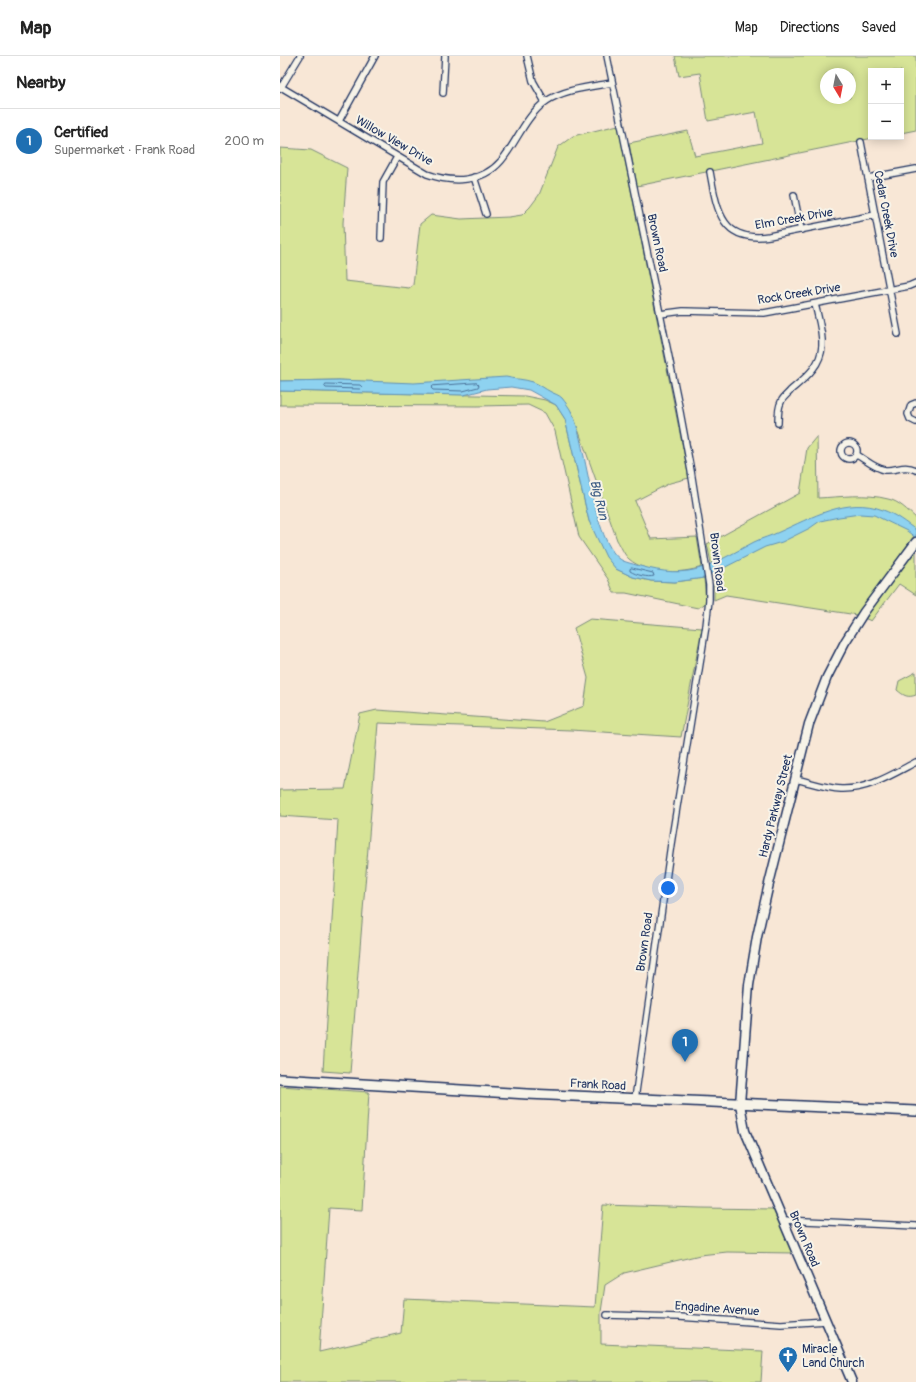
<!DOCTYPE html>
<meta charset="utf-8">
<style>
:root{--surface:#fff;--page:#f6f6f6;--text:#222;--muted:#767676;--line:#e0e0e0;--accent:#1f6fb2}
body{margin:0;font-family:Pangolin,sans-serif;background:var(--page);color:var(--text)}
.controls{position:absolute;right:12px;top:12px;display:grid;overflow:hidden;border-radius:0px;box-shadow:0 2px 10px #0003}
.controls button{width:36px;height:36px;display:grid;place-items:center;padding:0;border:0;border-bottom:1px solid var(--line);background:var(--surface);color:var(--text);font:20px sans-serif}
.compass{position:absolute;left:540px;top:12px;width:36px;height:36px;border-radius:50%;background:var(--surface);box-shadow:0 2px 10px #0003;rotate:170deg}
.you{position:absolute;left:388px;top:832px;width:14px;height:14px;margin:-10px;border:3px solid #fff;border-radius:50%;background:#1a73e8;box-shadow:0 0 0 6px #1a73e833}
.badge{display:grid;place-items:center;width:26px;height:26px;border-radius:50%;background:var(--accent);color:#fff;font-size:13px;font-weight:700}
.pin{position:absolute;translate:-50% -33px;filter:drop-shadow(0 1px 2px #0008)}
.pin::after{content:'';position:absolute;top:21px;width:14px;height:12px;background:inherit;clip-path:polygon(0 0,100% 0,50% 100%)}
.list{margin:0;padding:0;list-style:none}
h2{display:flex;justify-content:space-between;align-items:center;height:52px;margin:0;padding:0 16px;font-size:17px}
h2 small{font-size:13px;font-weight:400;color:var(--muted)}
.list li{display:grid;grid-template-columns:26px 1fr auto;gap:12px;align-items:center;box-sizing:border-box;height:64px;padding:0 16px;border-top:1px solid var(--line)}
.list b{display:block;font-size:15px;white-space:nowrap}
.list p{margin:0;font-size:13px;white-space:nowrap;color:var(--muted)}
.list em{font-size:13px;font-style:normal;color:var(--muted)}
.map{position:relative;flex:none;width:636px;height:1326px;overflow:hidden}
header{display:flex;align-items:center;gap:24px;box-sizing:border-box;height:56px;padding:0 20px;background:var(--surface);border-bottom:1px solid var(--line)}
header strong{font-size:19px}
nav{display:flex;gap:22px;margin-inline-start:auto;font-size:14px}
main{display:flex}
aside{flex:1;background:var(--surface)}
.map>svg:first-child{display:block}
.green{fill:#d7e497;stroke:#798a7a;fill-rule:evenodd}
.water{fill:#8ed2f0;stroke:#6091b6}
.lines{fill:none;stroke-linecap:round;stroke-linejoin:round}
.shore{stroke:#497098;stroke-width:1}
.street-casing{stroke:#1b2f5e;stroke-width:8}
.secondary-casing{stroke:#1b2f5e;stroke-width:11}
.primary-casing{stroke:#1b2f5e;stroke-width:12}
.street{stroke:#f7f3e8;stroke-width:5.5}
.secondary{stroke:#f7f3e8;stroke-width:8}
.primary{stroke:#f7f3e8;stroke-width:9}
.labels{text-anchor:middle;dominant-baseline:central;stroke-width:4;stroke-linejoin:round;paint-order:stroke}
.street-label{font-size:12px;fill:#1b2f5e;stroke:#f7f3e8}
.poi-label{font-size:12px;fill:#1b2f5e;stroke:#f7f3e8;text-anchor:start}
.water-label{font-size:13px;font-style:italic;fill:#385882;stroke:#f7f3e8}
</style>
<header>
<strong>Map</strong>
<nav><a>Map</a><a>Directions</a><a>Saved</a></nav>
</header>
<main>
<aside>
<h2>Nearby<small></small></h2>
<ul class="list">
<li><span class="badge">1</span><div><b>Certified</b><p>Supermarket · Frank Road</p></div><em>200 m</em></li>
</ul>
</aside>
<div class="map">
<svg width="636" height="1326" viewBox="0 0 636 1326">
<rect width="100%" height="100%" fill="#f8e7d6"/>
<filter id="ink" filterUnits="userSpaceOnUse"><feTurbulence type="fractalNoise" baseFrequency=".025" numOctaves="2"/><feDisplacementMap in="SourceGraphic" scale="8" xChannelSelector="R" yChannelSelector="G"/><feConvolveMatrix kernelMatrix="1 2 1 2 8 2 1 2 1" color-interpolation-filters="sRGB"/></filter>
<g filter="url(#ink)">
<!-- green -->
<g class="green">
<path d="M395,0H636V74L621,77V15H591V81H598L357,130L349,87L408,75L415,100L482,87L476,56L428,65L420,17L399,20ZM546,18H570V42H546Z"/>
<path d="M338,69L409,422L390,427L355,445L371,483L417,481L422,511C401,518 367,519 349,503C344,499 341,490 337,484L292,356L252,326L134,328L59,324L0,325V92L31,94L67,112L63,167L65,225L129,232L133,229L140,168L151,159L181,163L229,161L242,159L250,151L259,139L278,91L293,80Z"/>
<path d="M0,335L245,340L265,344L276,349L285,363L309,465L336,513L353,521L371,525L395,526L424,522L426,547L418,552L346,537H334L328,523L299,481L275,375L265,357L248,349L197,350L0,349Z"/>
<path d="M537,380L538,442C561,441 586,437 608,443C619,445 628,455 636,462V477L577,559L446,539L434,544V520L427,488L520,437L527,392Z"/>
<path d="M636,495V539L619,528L591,565L584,562Z"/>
<path d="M310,563L422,572L401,681L291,674L98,667L70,1017L43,1015L58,764L0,760V734L65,733L80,658L97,654L264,666L304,650L308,622L294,572Z"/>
<path d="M636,616V639C628,642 624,640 617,634L619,625Z"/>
<path d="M0,1030L89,1036L82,1154L49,1152L39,1296L121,1277L124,1243L315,1251L323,1149L421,1152L494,1153L513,1197L447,1196L420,1199L344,1217L325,1229L321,1256V1288L483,1295L481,1326H0Z"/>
</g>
<!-- water -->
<path class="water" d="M226,321C234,323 244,323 253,326C259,328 265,333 271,336C275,338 279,339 282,342C285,346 290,352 292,357C307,387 313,497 346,506C366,512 387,518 408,515C427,513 457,495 474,486C482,482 491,480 499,476C531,462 567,440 603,454C615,458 626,467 636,474V482L627,475L594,459L580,458L559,461L540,465L530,472L502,486L485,491L424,522L395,526L371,525L353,521L336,513L326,501L309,465L285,363L276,349L249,334L231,331L207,333L184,339L0,335V325L59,324L134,327Z"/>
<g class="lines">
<!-- shore -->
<g class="shore">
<path d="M197,327L199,329L198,331L183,335L153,334L151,332L153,330Z"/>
<path d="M46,328L80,329L82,331L80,333L46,332L45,331Z"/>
<path d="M352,512L373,517L374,520C368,522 356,519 350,515V513Z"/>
</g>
<defs>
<g id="street">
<path d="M247,0L253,25L265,46"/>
<path d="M327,0L398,345L411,415L429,529V544L426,570L391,788L355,1043"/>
<path d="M1,31L147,118C172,127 202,127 221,105C237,86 244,62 265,46C284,33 310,31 332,27"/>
<path d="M0,33L20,0"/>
<path d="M163,37L165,0"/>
<path d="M59,65L95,0"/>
<path d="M581,86L618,278"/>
<path d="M430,116C437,154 441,187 489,180L595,159"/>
<path d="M194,121L206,158"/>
<path d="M588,122L636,113"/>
<path d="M514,139L521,174"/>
<path d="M101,182L103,126L117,101"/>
<path d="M380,258L403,255L484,257L629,230L636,227"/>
<path d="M636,347L631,349L628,358L630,363L636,366"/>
<path d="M498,367C498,360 498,352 501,346C503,341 508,338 511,334C525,322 541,310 542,290C543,276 538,261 535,248"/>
<circle cx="569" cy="395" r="8"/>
<path d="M577,399C586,404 594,412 605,414C617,415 623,408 636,414"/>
<path d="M515,723C530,726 545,732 561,733C588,734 613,718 636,706"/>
<path d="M503,1164L636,1170"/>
<path d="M327,1259L399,1261L501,1268L546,1265"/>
</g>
<path id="secondary" d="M572,1326L465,1075L460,1048L469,929L477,881L488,832L529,668L547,621L565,586L584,556L636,486"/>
<path id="primary" d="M0,1023L247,1038L636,1055"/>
</defs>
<!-- street casing -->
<use href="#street" class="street-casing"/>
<!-- secondary casing -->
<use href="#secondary" class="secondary-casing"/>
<!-- primary casing -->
<use href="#primary" class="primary-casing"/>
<!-- street -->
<use href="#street" class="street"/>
<!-- secondary -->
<use href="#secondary" class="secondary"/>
<!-- primary -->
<use href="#primary" class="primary"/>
</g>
</g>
<!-- icons -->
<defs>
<symbol id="church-pin" viewBox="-11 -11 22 30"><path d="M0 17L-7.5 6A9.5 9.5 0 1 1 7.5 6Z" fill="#1f6fb2" stroke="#f7f3e8"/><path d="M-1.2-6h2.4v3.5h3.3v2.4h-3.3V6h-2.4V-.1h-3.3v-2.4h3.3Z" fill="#fff"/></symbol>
</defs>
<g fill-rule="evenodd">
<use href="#church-pin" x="497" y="1289" width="22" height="30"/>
</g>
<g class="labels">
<!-- street labels -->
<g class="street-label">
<text transform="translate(114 85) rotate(30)">Willow View Drive</text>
<text transform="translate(606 158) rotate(79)">Cedar Creek Drive</text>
<text transform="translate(514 163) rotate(-10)">Elm Creek Drive</text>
<text transform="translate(377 187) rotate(78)">Brown Road</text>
<text transform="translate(519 238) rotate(-9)">Rock Creek Drive</text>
<text transform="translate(437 506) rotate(83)">Brown Road</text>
<text transform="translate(496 750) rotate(-76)">Hardy Parkway Street</text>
<text transform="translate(365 886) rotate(-82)">Brown Road</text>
<text transform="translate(318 1029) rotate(3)">Frank Road</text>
<text transform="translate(524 1183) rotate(67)">Brown Road</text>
<text transform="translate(437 1253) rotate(4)">Engadine Avenue</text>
</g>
<!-- poi labels -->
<g class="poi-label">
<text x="522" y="1293">Miracle<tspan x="522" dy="14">Land Church</tspan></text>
</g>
<!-- water labels -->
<g class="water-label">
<text transform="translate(319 444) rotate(76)">Big Run</text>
</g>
</g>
</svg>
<div class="controls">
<button>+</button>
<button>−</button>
</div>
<svg class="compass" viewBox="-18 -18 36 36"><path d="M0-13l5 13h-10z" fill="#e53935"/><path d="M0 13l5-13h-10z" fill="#767676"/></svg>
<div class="you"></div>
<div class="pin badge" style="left:405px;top:1006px">1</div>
</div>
</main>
